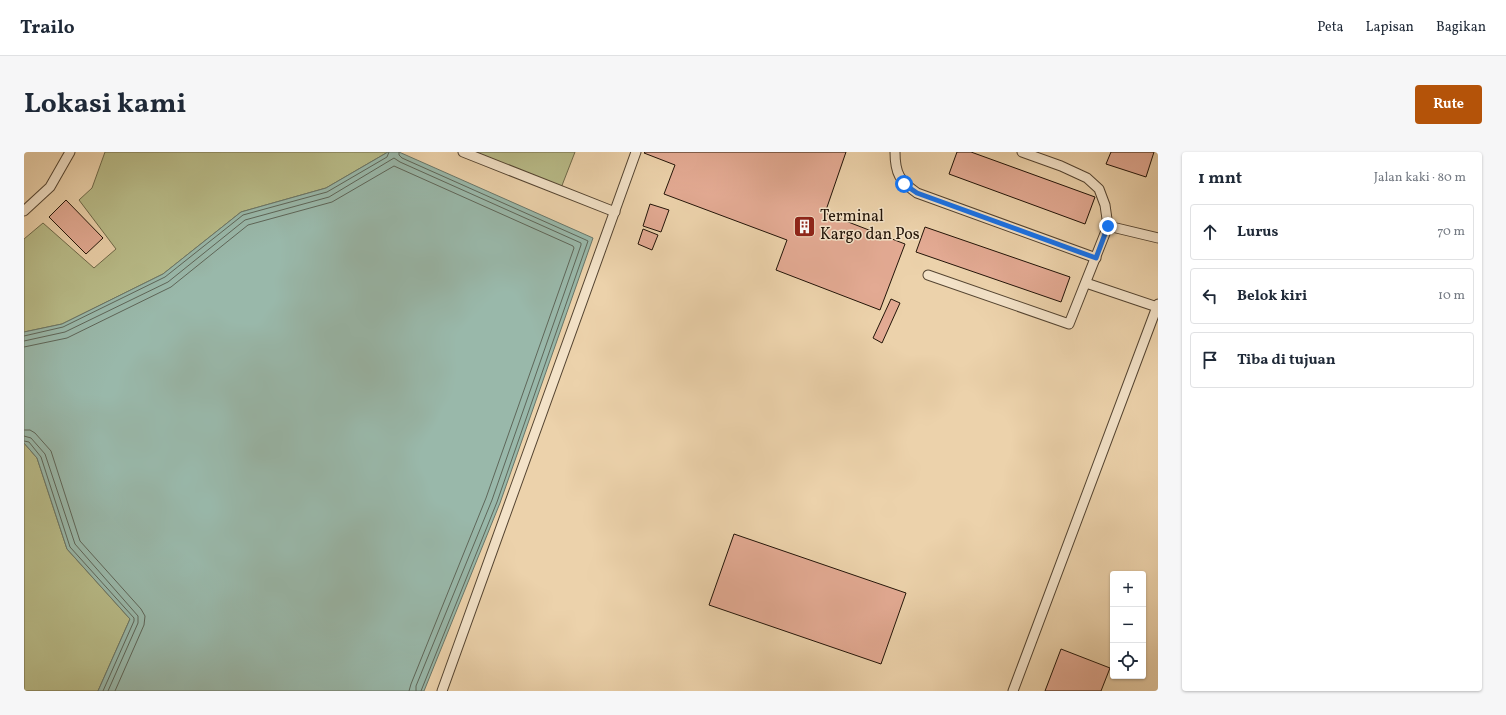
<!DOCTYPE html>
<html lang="id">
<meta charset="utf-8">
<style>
:root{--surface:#fff;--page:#f6f6f7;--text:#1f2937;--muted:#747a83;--line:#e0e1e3;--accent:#b45309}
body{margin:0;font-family:Vollkorn,serif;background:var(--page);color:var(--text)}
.controls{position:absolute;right:12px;bottom:12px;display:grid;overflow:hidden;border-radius:4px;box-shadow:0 1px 3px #0004}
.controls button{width:36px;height:36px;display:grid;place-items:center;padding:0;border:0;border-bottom:1px solid var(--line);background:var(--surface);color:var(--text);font:20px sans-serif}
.stop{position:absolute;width:12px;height:12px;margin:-9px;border:3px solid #1a73e8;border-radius:50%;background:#fff}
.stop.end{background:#1a73e8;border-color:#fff;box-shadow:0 1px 4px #0008}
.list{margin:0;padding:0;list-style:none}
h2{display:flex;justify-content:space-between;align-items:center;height:52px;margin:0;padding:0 16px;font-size:17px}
h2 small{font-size:13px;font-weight:400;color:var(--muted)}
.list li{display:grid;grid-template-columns:26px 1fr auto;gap:12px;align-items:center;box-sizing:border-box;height:56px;margin:0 8px 8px;padding:0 8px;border:1px solid var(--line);border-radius:4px}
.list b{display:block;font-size:15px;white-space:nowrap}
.list em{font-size:13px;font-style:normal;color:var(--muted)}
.icon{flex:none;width:22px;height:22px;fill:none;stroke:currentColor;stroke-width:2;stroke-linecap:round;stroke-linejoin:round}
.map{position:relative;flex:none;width:1134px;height:539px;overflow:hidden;border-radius:4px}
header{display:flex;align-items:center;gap:24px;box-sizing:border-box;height:56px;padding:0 20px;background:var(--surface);border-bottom:1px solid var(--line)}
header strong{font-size:19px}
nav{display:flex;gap:22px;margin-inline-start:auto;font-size:14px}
.intro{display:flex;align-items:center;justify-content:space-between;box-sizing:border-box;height:96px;padding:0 24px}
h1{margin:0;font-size:28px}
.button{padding:10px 18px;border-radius:4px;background:var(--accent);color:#fff;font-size:14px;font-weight:700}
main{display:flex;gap:24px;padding:0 24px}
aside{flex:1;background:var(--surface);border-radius:4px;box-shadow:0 1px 3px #0004}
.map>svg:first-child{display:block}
.green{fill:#b8bb88;stroke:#6d6848}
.water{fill:#99b8aa;stroke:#697669}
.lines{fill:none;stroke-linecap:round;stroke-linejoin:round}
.shore{stroke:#5e6659;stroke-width:1}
.building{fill:#e3aa93;stroke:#221408}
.lane-casing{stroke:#544431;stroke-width:11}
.lane{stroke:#f3e2c8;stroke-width:9}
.route{stroke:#1a73e8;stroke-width:5}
.labels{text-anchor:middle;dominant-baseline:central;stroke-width:3;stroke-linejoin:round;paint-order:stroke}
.poi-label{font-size:16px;fill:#221408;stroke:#f3e2c8;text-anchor:start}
</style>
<header>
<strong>Trailo</strong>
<nav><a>Peta</a><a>Lapisan</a><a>Bagikan</a></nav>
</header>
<div class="intro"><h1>Lokasi kami</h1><a class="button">Rute</a></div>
<main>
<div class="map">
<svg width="1134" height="539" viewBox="0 0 1134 539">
<rect width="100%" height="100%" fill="#ecd2ab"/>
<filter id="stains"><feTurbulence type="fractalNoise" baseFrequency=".005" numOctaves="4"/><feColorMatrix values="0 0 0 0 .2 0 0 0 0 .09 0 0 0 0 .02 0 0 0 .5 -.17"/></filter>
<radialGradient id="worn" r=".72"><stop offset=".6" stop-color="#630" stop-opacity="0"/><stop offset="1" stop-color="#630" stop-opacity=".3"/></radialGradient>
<!-- green -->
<g class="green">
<path d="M81,0H364L302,36L217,60L139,122L38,172L0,180V87L19,71L70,116L92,97L55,48L68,36Z"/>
<path d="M445,0H551L537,36Z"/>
<path d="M0,291L13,306L43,397L106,467L74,539H0Z"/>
</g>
<!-- water -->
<path class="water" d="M364,0H375L569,86L476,351L400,539H74L106,467L43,397L13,306L0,291V180L38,172L139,122L217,60L302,36Z"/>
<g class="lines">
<!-- shore -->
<g class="shore">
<path d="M375,0V3L378,6L562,88L564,89L473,350L397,539"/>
<path d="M0,184L39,175L141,125L219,63L303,40L363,5L365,0"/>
<path d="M0,189L41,180L144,130L221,68L305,45L370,6L376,10L557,91V93L468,348L392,534V539"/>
<path d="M0,195L43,186L147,135L224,73L308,50L370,14L549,94L550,96L462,346L387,532L385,539"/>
<path d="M0,278H6L11,281L27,299L56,389L117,457L121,464L120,473L91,539"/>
<path d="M0,284L7,286L21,302L51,392L114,464V471L84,539"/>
<path d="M0,289L5,290L17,305L46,395L110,466V469L79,539"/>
</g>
</g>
<!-- building -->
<g class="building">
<path d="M621,0H822L801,61L881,92L856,158L752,118L763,88L640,42L651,13L620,1Z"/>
<path d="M933,0H947L1071,45L1061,72L925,22Z"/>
<path d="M1087,0H1130L1122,25L1082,12Z"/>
<path d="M42,48L79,86L62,102L25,65Z"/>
<path d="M626,52L645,58L637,80L619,74Z"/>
<path d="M901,75L1046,125L1037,150L892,100Z"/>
<path d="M619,77L634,83L628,98L614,92Z"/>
<path d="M867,147L876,151L858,191L849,186Z"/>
<path d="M710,382L882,441L857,512L685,453Z"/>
<path d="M1037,497L1086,516L1077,539H1021Z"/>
</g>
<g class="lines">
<defs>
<g id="lane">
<path d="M439,0L591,60"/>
<path d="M871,0C871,22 876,29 893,41L1072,106"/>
<path d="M0,59L26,35L46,0"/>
<path d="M1084,74L1134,86"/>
<path d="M904,123L1045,172L1084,74L1081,53L1075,37L1063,26L1037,14L998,0"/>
<path d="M1062,131L1133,155"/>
<path d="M418,539L612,0"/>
<path d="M989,539L1134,152"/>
</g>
</defs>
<!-- lane casing -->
<use href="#lane" class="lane-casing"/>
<!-- lane -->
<use href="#lane" class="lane"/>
</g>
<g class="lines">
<!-- route -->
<path class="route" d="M880,32L893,41L1072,106L1084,74"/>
</g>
<!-- icons -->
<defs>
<symbol id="building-square" viewBox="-11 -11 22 22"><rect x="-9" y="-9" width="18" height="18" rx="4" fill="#8f2418" stroke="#f3e2c8"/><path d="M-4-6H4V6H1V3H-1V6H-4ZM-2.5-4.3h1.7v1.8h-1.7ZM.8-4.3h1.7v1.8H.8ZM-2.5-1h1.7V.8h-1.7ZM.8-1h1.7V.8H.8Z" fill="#fff"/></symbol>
</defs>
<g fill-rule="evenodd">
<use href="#building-square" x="768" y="62" width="25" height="25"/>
</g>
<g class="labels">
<!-- poi labels -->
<g class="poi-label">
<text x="796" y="65">Terminal<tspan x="796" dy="18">Kargo dan Pos</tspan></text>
</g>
</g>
<rect width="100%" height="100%" filter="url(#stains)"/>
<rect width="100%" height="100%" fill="url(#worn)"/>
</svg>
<div class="controls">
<button>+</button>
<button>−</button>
<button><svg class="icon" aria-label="locate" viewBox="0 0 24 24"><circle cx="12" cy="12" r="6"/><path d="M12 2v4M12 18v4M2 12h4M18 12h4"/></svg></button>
</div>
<div class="stop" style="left:880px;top:32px"></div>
<div class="stop end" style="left:1084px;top:74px"></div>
</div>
<aside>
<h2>1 mnt<small>Jalan kaki · 80 m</small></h2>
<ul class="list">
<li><svg class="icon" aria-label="ahead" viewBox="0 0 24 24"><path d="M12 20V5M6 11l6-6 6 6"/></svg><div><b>Lurus</b></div><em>70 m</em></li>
<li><svg class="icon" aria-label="left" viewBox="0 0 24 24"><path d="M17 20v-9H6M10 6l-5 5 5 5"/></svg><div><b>Belok kiri</b></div><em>10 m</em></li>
<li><svg class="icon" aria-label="arrive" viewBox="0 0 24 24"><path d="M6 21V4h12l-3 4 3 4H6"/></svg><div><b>Tiba di tujuan</b></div></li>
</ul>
</aside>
</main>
